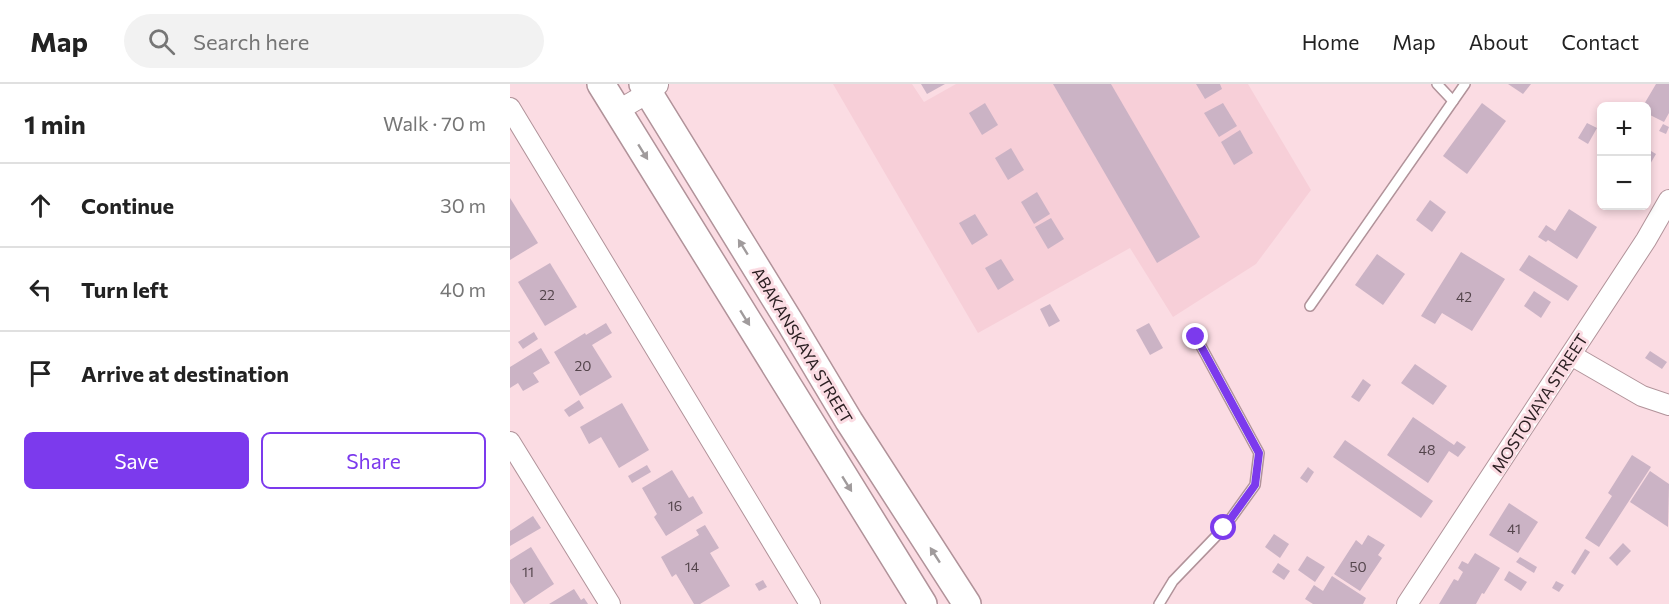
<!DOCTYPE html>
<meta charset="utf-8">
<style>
:root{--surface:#fff;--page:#f2f2f2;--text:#222;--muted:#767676;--line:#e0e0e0;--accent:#7c3aed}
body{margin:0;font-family:Commissioner,sans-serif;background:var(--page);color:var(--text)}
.controls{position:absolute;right:18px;top:18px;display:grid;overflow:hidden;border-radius:9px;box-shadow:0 3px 9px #0003}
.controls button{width:54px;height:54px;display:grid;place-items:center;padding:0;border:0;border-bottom:2px solid var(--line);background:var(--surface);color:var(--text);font:30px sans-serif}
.stop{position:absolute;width:18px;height:18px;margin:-14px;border:4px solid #7c3aed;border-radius:50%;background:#fff}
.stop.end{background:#7c3aed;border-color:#fff;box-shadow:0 2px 6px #0008}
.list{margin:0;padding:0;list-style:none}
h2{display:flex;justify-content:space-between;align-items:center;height:78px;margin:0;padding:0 24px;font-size:26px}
h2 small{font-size:20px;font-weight:400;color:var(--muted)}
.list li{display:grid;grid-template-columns:39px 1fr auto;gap:18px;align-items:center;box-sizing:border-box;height:84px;padding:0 24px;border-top:2px solid var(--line)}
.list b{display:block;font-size:22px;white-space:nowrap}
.list em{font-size:20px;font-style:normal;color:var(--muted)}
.actions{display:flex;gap:12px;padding:18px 24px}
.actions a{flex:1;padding:14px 0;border:2px solid var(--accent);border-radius:9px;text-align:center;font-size:21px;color:var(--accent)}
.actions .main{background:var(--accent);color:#fff}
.icon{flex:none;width:33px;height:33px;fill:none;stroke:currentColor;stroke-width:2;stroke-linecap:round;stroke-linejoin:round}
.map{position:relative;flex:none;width:1159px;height:520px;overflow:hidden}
header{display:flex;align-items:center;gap:36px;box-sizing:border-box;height:84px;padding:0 30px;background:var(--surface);border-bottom:2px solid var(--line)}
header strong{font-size:28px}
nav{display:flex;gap:33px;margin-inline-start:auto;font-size:21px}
.search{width:420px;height:54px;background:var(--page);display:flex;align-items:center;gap:15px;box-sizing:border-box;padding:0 21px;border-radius:33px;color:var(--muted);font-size:22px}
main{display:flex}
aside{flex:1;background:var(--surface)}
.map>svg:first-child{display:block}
.built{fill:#f7cfd8}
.building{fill:#cbb3c5}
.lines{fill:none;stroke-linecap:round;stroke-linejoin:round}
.lane-casing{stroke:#b1939a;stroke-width:12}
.street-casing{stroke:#b1939a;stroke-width:22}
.secondary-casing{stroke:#b1939a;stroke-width:30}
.lane{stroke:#fff;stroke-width:9}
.street{stroke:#fff;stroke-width:20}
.secondary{stroke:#fff;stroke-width:27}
.oneway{fill:#a09b9c}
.route{stroke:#7c3aed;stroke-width:8}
.labels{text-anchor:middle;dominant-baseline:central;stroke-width:6;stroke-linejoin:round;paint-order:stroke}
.number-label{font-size:14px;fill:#54454c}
.street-label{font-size:16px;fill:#2c2023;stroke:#fbdce3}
</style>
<header>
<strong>Map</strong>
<div class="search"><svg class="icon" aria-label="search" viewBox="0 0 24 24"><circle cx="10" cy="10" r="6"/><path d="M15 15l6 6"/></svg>Search here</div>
<nav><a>Home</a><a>Map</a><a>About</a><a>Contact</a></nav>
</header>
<main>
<aside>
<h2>1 min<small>Walk · 70 m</small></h2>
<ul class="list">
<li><svg class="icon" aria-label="ahead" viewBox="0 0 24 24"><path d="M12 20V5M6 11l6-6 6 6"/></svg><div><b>Continue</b></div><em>30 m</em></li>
<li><svg class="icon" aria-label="left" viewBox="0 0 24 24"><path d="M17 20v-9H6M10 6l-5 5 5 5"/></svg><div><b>Turn left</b></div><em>40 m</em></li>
<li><svg class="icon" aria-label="arrive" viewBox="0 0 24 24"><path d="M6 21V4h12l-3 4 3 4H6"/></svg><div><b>Arrive at destination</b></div></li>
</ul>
<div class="actions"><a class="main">Save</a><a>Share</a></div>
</aside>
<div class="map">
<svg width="1159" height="520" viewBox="0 0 1159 520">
<rect width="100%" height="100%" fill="#fbdce3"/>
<!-- built -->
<path class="built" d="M323,0H402L414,18L446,0H738L801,106L746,180L663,233L620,164L468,249Z"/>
<!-- building -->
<g class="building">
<path d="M411,0H435L417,10Z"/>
<path d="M543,0H601L690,153L647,179Z"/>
<path d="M686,0H710L712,5L695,15Z"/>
<path d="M998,0H1021L1013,10Z"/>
<path d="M1146,0H1159V29L1154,38L1136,29V22H1133Z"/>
<path d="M475,19L488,41L472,51L459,29Z"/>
<path d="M713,19L727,42L709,53L694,29Z"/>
<path d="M972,19L996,37L957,90L933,72Z"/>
<path d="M1077,39L1087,44L1078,60L1068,54Z"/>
<path d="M1153,40L1159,43L1156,50L1149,47Z"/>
<path d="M730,46L743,69L724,81L711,58Z"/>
<path d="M501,64L514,86L498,96L485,74Z"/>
<path d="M1136,64L1146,70L1136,87Z"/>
<path d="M527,108L540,130L524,140L511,118Z"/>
<path d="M0,114L28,159L0,176Z"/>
<path d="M920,116L936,128L922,148L906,136Z"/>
<path d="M1059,125L1087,143L1067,175L1038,156L1036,158L1028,153L1036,141L1045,147Z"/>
<path d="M465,130L478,151L462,161L449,139Z"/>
<path d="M541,134L554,155L538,165L525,143Z"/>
<path d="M951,168L995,195L962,247L932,229L925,240L911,232Z"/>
<path d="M867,170L895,190L873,221L845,201Z"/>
<path d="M1019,171L1068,202L1058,217L1009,186Z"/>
<path d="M491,175L504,196L488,206L475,184Z"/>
<path d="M40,179L67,223L35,242L8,198Z"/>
<path d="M1024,207L1041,218L1031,234L1014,222Z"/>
<path d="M540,220L550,237L539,243L530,225Z"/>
<path d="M96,239L102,249L82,261L102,293L70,312L44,268L75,249L76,251Z"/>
<path d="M639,239L653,264L640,271L626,246Z"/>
<path d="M24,248L28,255L13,265L8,258Z"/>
<path d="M31,264L40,279L23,289L29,298L13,307L8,299L0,304V283Z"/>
<path d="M1140,267L1157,278L1152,285L1135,274Z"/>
<path d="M905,280L937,302L923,321L891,299Z"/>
<path d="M853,295L861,301L849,318L841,313Z"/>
<path d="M69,316L74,324L59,333L54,326Z"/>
<path d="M112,319L139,366L109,384L91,353L79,360L70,343Z"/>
<path d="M903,333L944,361L947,357L956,363L948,373L939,367L918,399L877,371Z"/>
<path d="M835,356L923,417L911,434L823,373Z"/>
<path d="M1122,371L1141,383L1089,463L1075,454L1102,412L1098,409Z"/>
<path d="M137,381L141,388L122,399L118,392Z"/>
<path d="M798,383L804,388L797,399L790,394Z"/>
<path d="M162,386L179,414L183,412L193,429L156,452L144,433L147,430L132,404Z"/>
<path d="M1140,387L1159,400L1158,443L1120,418Z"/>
<path d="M999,419L1028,438L1008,469L979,451Z"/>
<path d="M23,432L31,444L0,462V447Z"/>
<path d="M195,441L209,464L200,469L220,502L190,520H184L166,490L162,493L151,473L189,451L186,446Z"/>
<path d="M764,450L779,460L770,474L755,463Z"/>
<path d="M858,451L875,461L868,471L872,474L850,507L824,490L846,456L852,461Z"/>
<path d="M1113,459L1121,467L1107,482L1099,474Z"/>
<path d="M21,463L44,500L14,520L0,498V476Z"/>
<path d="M1075,465L1080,468L1065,491L1061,488Z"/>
<path d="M965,469L990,484L974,510L972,509L966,520H929L944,495L948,497L953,488L948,484L952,477L958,480Z"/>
<path d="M797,472L815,483L805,498L788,486Z"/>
<path d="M1010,473L1027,483L1024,489L1006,478Z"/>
<path d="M768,479L780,487L774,496L762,488Z"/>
<path d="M999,487L1017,498L1011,507L994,496Z"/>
<path d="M822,492L856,514L853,520H803L795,515L804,501L813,507Z"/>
<path d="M253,496L257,503L249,507L245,500Z"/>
<path d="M1046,497L1054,501L1049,508L1042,504Z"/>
<path d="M64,505L71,516L74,514L78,520H39Z"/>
</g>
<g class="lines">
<defs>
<g id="lane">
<path d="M927,0L943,17"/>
<path d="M800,222L955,0"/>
<path d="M649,520L663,497L714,444L745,401L749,369L686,253"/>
</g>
<g id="street">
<path d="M0,24L300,520"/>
<path d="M107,27L138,9L148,1"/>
<path d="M1061,271L1132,312L1159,321"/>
<path d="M0,358L100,520"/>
<path d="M897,520L1136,156L1159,116"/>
</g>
<g id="secondary">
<path d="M91,0L413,520"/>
<path d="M133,0L281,240L339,337L457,520"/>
</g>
</defs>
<!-- lane casing -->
<use href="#lane" class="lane-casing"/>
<!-- street casing -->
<use href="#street" class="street-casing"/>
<!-- secondary casing -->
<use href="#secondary" class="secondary-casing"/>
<!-- lane -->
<use href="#lane" class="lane"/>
<!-- street -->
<use href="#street" class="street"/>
<!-- secondary -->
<use href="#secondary" class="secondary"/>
</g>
<!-- one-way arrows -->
<defs><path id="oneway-solid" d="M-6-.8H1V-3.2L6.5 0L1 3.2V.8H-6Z" transform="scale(1.5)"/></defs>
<g class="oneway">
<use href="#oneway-solid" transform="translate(133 68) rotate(58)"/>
<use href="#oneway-solid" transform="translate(233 163) rotate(-122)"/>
<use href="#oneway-solid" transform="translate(235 234) rotate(58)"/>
<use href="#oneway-solid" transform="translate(337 400) rotate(58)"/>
<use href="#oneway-solid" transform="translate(425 471) rotate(-123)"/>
</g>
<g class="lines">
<!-- route -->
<path class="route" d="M686,253L749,369L745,401L714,444"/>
</g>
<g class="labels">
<!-- number labels -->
<g class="number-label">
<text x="37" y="210">22</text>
<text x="954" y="212">42</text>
<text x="73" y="281">20</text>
<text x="917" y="365">48</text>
<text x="165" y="421">16</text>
<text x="1004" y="444">41</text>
<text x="182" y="482">14</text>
<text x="848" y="482">50</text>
<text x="18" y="487">11</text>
</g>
<!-- street labels -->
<g class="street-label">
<text transform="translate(293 261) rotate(59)">ABAKANSKAYA STREET</text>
<text transform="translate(1029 319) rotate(-57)">MOSTOVAYA STREET</text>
</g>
</g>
</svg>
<div class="controls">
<button>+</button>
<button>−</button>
</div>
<div class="stop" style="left:714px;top:444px"></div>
<div class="stop end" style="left:686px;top:253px"></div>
</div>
</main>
